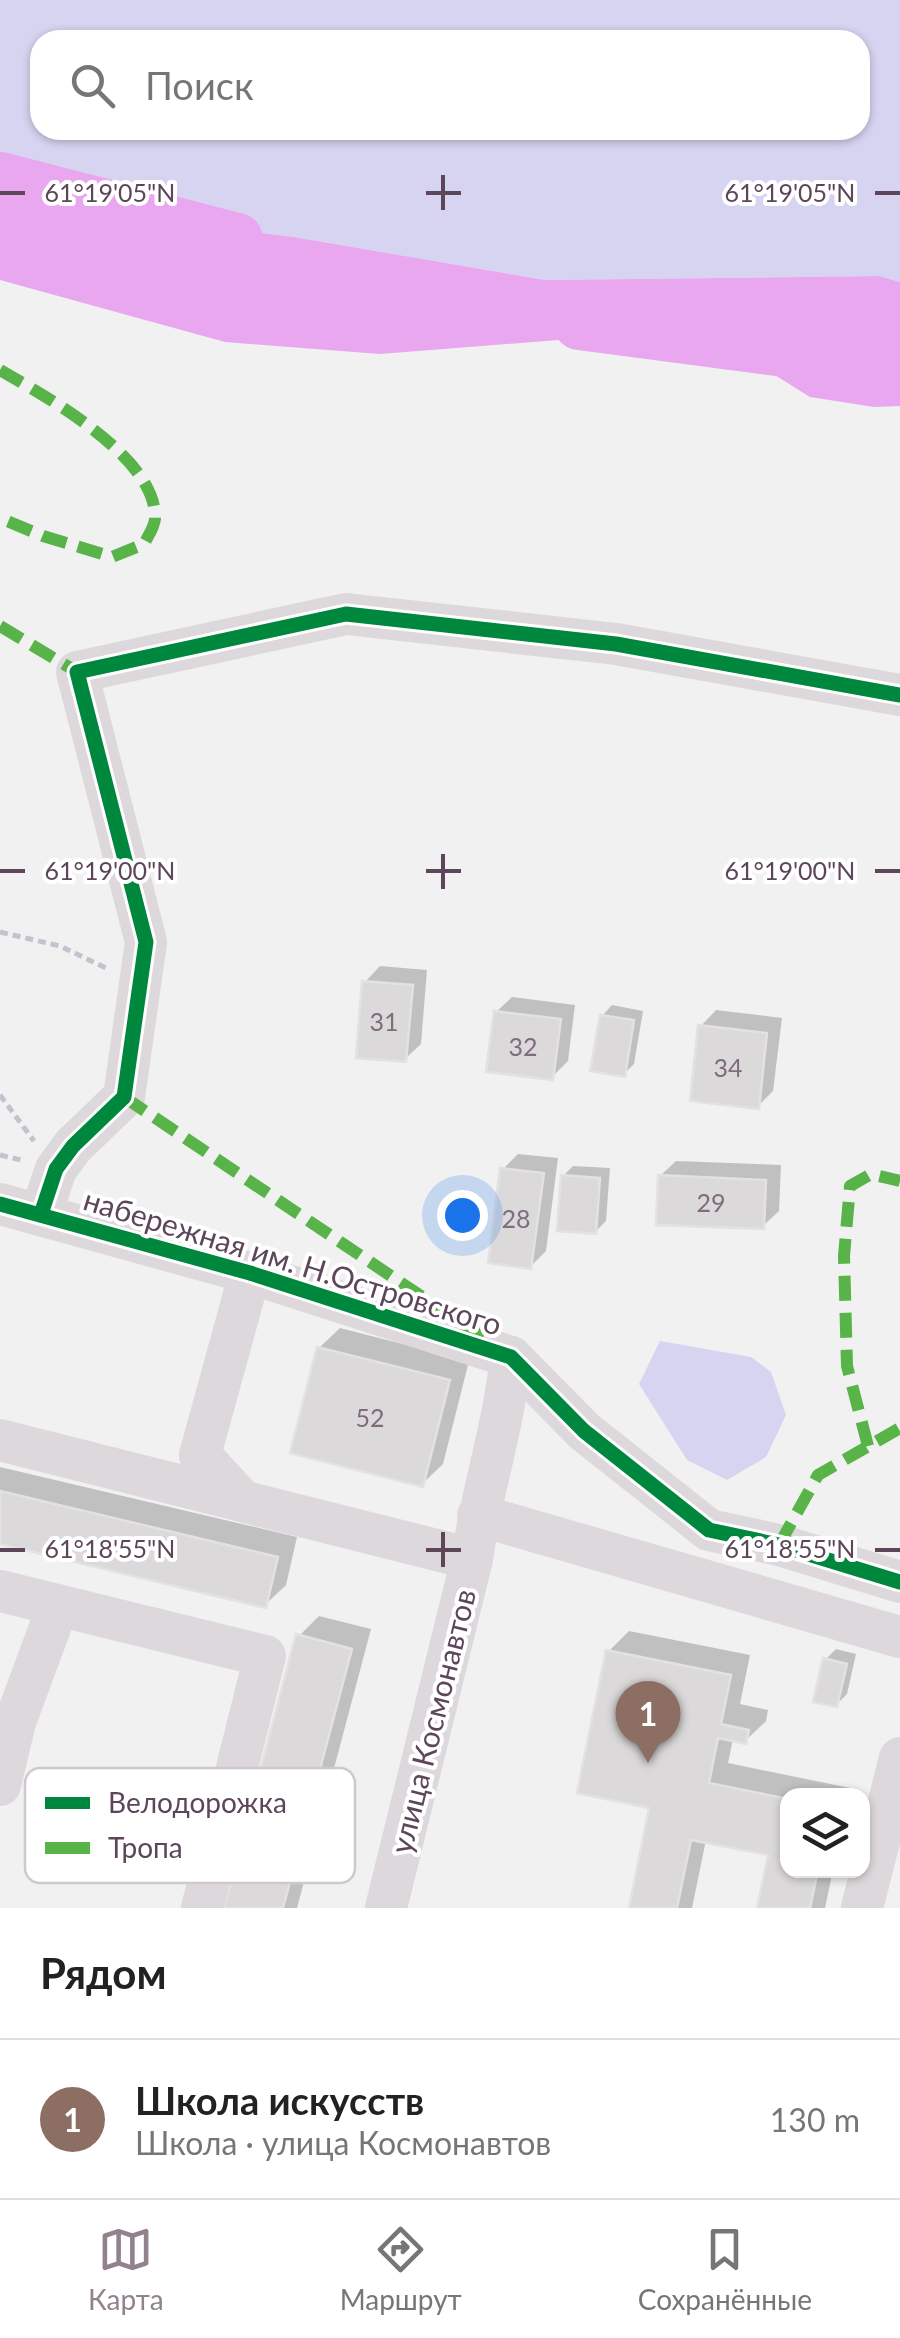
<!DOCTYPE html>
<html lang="ru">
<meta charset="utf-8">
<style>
:root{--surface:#fff;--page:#f6f6f6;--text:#222;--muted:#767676;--line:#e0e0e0;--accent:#91828e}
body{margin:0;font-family:Lato,sans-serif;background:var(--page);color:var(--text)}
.controls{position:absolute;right:30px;bottom:30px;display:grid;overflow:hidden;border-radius:20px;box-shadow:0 2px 8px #0004}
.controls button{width:90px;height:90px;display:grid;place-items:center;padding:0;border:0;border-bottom:2px solid var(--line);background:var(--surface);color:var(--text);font:50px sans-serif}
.you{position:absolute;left:462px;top:1215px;width:35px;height:35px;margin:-25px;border:8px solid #fff;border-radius:50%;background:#1a73e8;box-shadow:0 0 0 15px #1a73e833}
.badge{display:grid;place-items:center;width:65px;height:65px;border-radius:50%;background:var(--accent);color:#fff;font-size:32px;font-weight:700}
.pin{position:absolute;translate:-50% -82px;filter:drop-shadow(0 2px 5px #0008)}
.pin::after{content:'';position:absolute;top:52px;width:35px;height:30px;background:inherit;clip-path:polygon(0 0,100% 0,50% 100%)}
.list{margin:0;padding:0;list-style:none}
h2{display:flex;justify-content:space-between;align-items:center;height:130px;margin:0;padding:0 40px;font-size:42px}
h2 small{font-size:32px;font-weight:400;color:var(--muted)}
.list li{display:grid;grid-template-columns:65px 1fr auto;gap:30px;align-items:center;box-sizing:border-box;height:160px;padding:0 40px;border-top:2px solid var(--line)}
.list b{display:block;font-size:38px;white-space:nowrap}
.list p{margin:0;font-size:32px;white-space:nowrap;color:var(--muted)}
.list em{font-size:32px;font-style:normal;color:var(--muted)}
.icon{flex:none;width:55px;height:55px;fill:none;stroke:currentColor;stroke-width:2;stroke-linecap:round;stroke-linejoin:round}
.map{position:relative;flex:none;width:900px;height:1908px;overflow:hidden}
.search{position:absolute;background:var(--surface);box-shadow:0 2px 8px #0004;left:30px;right:30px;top:30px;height:110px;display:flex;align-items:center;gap:25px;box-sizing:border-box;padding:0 35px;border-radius:30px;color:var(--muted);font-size:38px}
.sheet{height:290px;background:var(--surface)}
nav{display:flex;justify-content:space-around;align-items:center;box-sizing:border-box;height:140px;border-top:2px solid var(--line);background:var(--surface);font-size:28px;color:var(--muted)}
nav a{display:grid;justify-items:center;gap:5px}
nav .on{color:var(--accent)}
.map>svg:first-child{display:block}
.green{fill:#d6d4f1;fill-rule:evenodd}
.water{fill:#e9a7f0}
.shadow{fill:#0003}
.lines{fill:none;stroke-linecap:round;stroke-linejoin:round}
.river{stroke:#e9a7f0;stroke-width:52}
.building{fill:#dcd9db;stroke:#e3e2e2;stroke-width:2.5}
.path{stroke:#c6c1cf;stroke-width:5;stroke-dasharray:8 5;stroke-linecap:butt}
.minor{stroke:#ddd8dc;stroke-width:42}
.quiet{stroke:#58b348;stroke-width:12;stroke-dasharray:25 12;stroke-linecap:butt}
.cycleway-casing{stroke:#fff;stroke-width:21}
.cycleway{stroke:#00873e;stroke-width:15}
.ticks{fill:none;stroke:#5e465a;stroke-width:4}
.labels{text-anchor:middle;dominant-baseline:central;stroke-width:8;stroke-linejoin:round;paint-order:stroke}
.number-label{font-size:25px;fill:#7f6c7c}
.street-label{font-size:30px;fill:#5e465a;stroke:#fff}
.key{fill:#fff;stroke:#cfc8ce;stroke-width:2.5}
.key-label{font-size:28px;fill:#5e465a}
.ticks-label{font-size:25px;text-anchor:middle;fill:#5e465a;stroke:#fff;stroke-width:8;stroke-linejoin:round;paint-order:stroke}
</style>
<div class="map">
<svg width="900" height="1908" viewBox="0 0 900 1908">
<rect width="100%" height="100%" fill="#f0f1f0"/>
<!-- green -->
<g class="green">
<path d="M0,0H900V282L879,276L545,280L294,237L37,205L0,177ZM40,40H860V130H40Z"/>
<path d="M660,1341L751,1357L771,1372L786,1415L766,1457L727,1480L687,1460L639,1384Z"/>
</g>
<!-- water -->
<path class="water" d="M0,177L37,205L294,237L545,280L879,276L900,282V406L874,407L810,397L757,364L725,337L659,332L380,354L225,342L0,280Z"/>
<!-- shadow -->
<g class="shadow">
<path d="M380,966L427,970L421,1044L405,1059L365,982Z"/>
<path d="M512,997L575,1005L568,1061L552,1077L496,1012Z"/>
<path d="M612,1005L643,1011L634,1064L624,1074L602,1016Z"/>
<path d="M716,1010L782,1018L773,1091L758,1106L701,1026Z"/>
<path d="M518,1154L558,1158L546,1251L531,1266L503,1169Z"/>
<path d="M676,1161L781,1165L779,1211L763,1226L660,1176Z"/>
<path d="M573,1166L610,1168L606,1221L596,1231L563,1176Z"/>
<path d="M340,1328L469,1361L443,1464L422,1484L319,1348Z"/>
<path d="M0,1467L297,1537L286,1585L265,1605L0,1541Z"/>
<path d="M319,1616L371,1629L297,1908H226L299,1636Z"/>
<path d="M629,1631L750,1655L740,1704L768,1710L766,1721L745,1741L733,1739L728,1763L850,1788L848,1796H788V1870H833L825,1908H760L771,1853L706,1840L692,1908H631L652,1806L609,1651Z"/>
<path d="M836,1649L856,1654L847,1694L837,1704L825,1660Z"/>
</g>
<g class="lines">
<!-- river -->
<g class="river">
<path d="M0,178L237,239"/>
<path d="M579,324L900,366"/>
</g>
</g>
<!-- building -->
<g class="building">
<path d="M362,981L413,985L406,1062L356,1058Z"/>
<path d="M494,1011L561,1019L553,1080L486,1072Z"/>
<path d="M600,1015L634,1020L625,1077L590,1071Z"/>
<path d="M698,1025L767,1033L759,1109L690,1101Z"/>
<path d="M500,1168L544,1173L531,1269L488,1263Z"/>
<path d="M561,1175L600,1178L596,1234L557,1231Z"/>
<path d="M658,1175L766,1180L764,1229L656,1225Z"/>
<path d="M317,1347L450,1380L423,1487L290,1453Z"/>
<path d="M0,1491L278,1557L266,1608L0,1544Z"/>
<path d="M296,1634L352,1649L283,1908H224Z"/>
<path d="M606,1650L731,1675L721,1724L749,1730L746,1744L718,1738L709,1783L788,1799V1870H818L810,1908H757L768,1855L691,1840L677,1908H629L649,1808L577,1793Z"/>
<path d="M823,1658L847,1664L837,1707L813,1702Z"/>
</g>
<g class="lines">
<!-- path -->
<g class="path">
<path d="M0,932L60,946L106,968"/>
<path d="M0,1095L34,1141"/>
<path d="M0,1155L21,1160"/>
</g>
<!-- minor -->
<g class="minor">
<path d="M0,1204L250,1273L511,1357L584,1431L709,1530L779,1545L900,1582"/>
<path d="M41,1214L56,1169L73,1146L124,1097L146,942L77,672L346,614L616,644L900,695"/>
<path d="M0,1440L472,1559"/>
<path d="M240,1498L200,1455L250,1273"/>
<path d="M478,1515L900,1637"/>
<path d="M0,1591L265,1656L202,1908"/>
<path d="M0,1785L15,1722L58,1606"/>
<path d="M386,1908L472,1559C482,1490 504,1425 511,1357"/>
<path d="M862,1908L900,1758"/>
</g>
<!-- quiet -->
<g class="quiet">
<path d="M0,370C47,397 154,456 155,516C156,525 148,536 144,544L112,557L43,536L0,518"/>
<path d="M0,626L77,672"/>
<path d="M124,1097L485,1339"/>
<path d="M868,1446L847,1366L844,1256L850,1186L871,1174L900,1181"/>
<path d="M779,1545L818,1475L900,1428"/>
</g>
<defs>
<g id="cycleway">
<path d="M0,1204L250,1273L511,1357L584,1431L709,1530L779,1545L900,1582"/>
<path d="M41,1214L56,1169L73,1146L124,1097L146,942L77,672L346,614L616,644L900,695"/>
</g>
</defs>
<!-- cycleway casing -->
<use href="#cycleway" class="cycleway-casing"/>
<!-- cycleway -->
<use href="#cycleway" class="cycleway"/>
</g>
<!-- ticks -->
<path class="ticks" d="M443,175V210M0,193H25M426,193H461M875,193H900M443,854V889M0,871H25M426,871H461M875,871H900M443,1532V1567M0,1550H25M426,1550H461M875,1550H900"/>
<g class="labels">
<!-- number labels -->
<g class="number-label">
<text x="384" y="1021">31</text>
<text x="523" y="1046">32</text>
<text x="728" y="1067">34</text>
<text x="711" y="1202">29</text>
<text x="516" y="1218">28</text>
<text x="370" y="1417">52</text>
</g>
<!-- street labels -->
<g class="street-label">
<text transform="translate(293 1261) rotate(17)">набережная им. Н.Островского</text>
<text transform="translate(432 1721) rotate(-76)">улица Космонавтов</text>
</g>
</g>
<!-- legend -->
<rect x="25" y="1768" width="330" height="115" rx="15" class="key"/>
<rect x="45" y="1797" width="45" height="12" fill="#00873e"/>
<rect x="45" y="1842" width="45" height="12" fill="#58b348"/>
<g class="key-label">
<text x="108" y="1813">Велодорожка</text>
<text x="108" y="1858">Тропа</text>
</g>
<g class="ticks-label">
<text x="110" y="202">61°19'05"N</text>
<text x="790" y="202">61°19'05"N</text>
<text x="110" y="880">61°19'00"N</text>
<text x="790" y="880">61°19'00"N</text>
<text x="110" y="1558">61°18'55"N</text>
<text x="790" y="1558">61°18'55"N</text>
</g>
</svg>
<div class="controls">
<button><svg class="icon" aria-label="layers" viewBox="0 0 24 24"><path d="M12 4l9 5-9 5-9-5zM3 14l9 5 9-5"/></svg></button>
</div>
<div class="you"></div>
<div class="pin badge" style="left:648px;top:1763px;background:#8d6e63">1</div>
<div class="search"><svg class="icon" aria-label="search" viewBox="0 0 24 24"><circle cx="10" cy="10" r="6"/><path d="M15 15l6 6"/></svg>Поиск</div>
</div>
<section class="sheet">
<h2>Рядом<small></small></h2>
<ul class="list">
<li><span class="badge" style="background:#8d6e63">1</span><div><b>Школа искусcтв</b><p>Школа · улица Космонавтов</p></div><em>130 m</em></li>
</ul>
</section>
<nav>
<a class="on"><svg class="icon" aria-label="map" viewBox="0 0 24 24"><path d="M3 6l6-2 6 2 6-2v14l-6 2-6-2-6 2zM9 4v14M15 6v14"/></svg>Карта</a>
<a><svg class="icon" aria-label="directions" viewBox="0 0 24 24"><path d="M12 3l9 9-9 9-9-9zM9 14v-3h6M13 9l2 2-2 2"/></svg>Маршрут</a>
<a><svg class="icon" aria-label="saved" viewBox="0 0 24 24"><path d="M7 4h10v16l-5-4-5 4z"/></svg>Сохранённые</a>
</nav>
